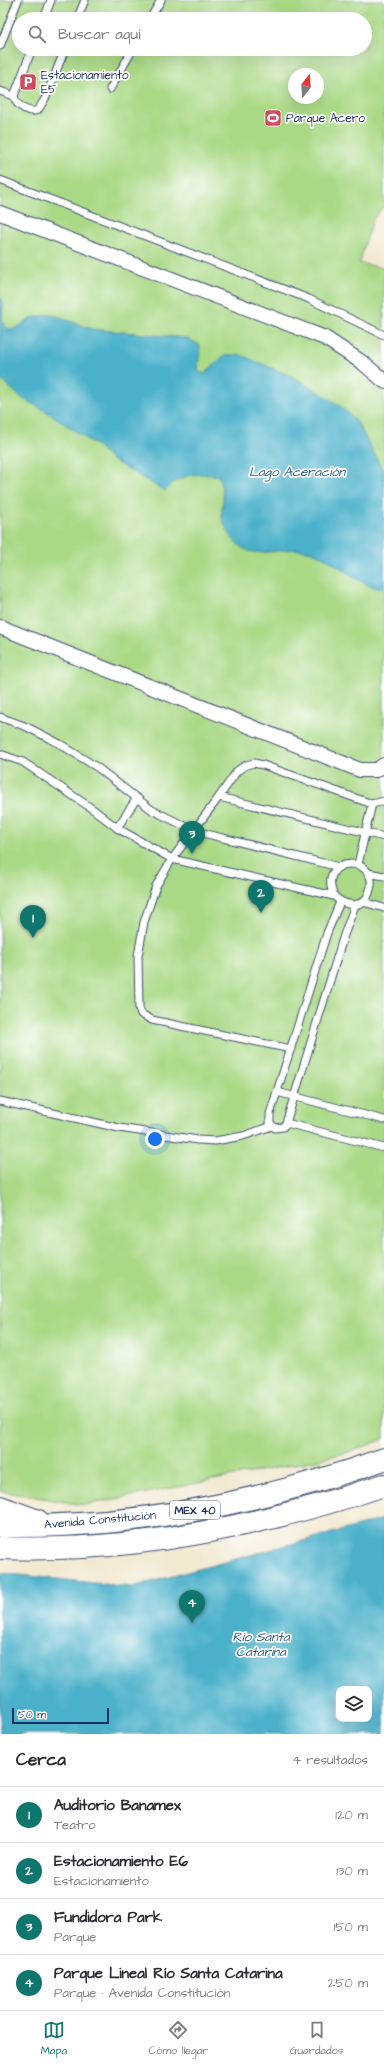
<!DOCTYPE html>
<html lang="es">
<meta charset="utf-8">
<style>
:root{--surface:#fff;--page:#f7f7f7;--text:#2b2b33;--muted:#7c7c81;--line:#e1e1e2;--accent:#0f766e}
body{margin:0;font-family:"Architects Daughter",sans-serif;background:var(--page);color:var(--text)}
.controls{position:absolute;right:12px;bottom:12px;display:grid;overflow:hidden;border-radius:8px;box-shadow:0 4px 16px #0002}
.controls button{width:36px;height:36px;display:grid;place-items:center;padding:0;border:0;border-bottom:1px solid var(--line);background:var(--surface);color:var(--text);font:20px sans-serif}
.compass{position:absolute;left:288px;top:68px;width:36px;height:36px;border-radius:50%;background:var(--surface);box-shadow:0 4px 16px #0002;rotate:17deg}
.scale{position:absolute;left:12px;bottom:10px;width:97px;box-sizing:border-box;padding-left:4px;border:2px solid #1b2f5e;border-top:0;font-size:11px;line-height:14px;white-space:nowrap;color:#1b2f5e;-webkit-text-stroke:3px #fff;paint-order:stroke}
.you{position:absolute;left:155px;top:1139px;width:14px;height:14px;margin:-10px;border:3px solid #fff;border-radius:50%;background:#1a73e8;box-shadow:0 0 0 6px #1a73e833}
.badge{display:grid;place-items:center;width:26px;height:26px;border-radius:50%;background:var(--accent);color:#fff;font-size:13px;font-weight:700}
.pin{position:absolute;translate:-50% -33px;filter:drop-shadow(0 1px 2px #0008)}
.pin::after{content:'';position:absolute;top:21px;width:14px;height:12px;background:inherit;clip-path:polygon(0 0,100% 0,50% 100%)}
.list{margin:0;padding:0;list-style:none}
h2{display:flex;justify-content:space-between;align-items:center;height:52px;margin:0;padding:0 16px;font-size:17px}
h2 small{font-size:13px;font-weight:400;color:var(--muted)}
.list li{display:grid;grid-template-columns:26px 1fr auto;gap:12px;align-items:center;box-sizing:border-box;height:56px;padding:0 16px;border-top:1px solid var(--line)}
.list b{display:block;font-size:15px;white-space:nowrap}
.list p{margin:0;font-size:13px;white-space:nowrap;color:var(--muted)}
.list em{font-size:13px;font-style:normal;color:var(--muted)}
.icon{flex:none;width:22px;height:22px;fill:none;stroke:currentColor;stroke-width:2;stroke-linecap:round;stroke-linejoin:round}
.map{position:relative;flex:none;width:384px;height:1734px;overflow:hidden}
.search{position:absolute;background:var(--surface);box-shadow:0 4px 16px #0002;left:12px;right:12px;top:12px;height:44px;display:flex;align-items:center;gap:10px;box-sizing:border-box;padding:0 14px;border-radius:22px;color:var(--muted);font-size:15px}
.sheet{height:276px;background:var(--surface)}
nav{display:flex;justify-content:space-around;align-items:center;box-sizing:border-box;height:56px;border-top:1px solid var(--line);background:var(--surface);font-size:11px;color:var(--muted)}
nav a{display:grid;justify-items:center;gap:2px}
nav .on{color:var(--accent)}
.map>svg:first-child{display:block}
.green{fill:#aad986;stroke:#628472;fill-rule:evenodd}
.water{fill:#4bb1ca;stroke:#337094;fill-rule:evenodd}
.lines{fill:none;stroke-linecap:round;stroke-linejoin:round}
.lane-casing{stroke:#3b4b6f;stroke-width:9}
.street-casing{stroke:#3b4b6f;stroke-width:16}
.highway-casing{stroke:#3b4b6f;stroke-width:24}
.lane{stroke:#fff;stroke-width:7}
.street{stroke:#fff;stroke-width:14}
.highway{stroke:#fff;stroke-width:22}
.labels{text-anchor:middle;dominant-baseline:central;stroke-width:3.5;stroke-linejoin:round;paint-order:stroke}
.shield{fill:#fff;stroke:#5f6d8e;stroke-width:1}
.shield-label{font-size:11px;font-weight:bold;fill:#1b2f5e}
.poi-label{font-size:12px;fill:#1b2f5e;stroke:#fff;text-anchor:start}
.street-label{font-size:12px;fill:#1b2f5e;stroke:#fff}
.water-label{font-size:13px;font-style:italic;fill:#2c5c84;stroke:#fff}
</style>
<div class="map">
<svg width="384" height="1734" viewBox="0 0 384 1734">
<rect width="100%" height="100%" fill="#fff"/>
<filter id="ink" filterUnits="userSpaceOnUse"><feTurbulence type="fractalNoise" baseFrequency=".025" numOctaves="2"/><feDisplacementMap in="SourceGraphic" scale="8" xChannelSelector="R" yChannelSelector="G"/><feConvolveMatrix kernelMatrix="1 2 1 2 8 2 1 2 1" color-interpolation-filters="sRGB"/></filter>
<filter id="wash" filterUnits="userSpaceOnUse"><feTurbulence type="fractalNoise" baseFrequency=".012" numOctaves="4" result="noise"/><feDisplacementMap in="SourceGraphic" scale="16" xChannelSelector="R" yChannelSelector="G"/><feGaussianBlur stdDeviation="0.9" result="paint"/><feColorMatrix in="noise" values="0 0 0 0 0 0 0 0 0 0 0 0 0 0 0 0 0 1.4 0 .05"/><feComposite in="paint" operator="in"/></filter>
<g filter="url(#wash)">
<rect width="100%" height="100%" fill="#f2e9d1"/>
<!-- green -->
<path class="green" d="M0,0H384V206L373,219L359,263L384,268V1439L353,1451L312,1461L84,1505L0,1491ZM19,19H365V49H19ZM294,74H318V98H294Z"/>
<!-- water -->
<g class="water">
<path d="M0,298L3,302L2,321L8,329L16,328L32,318L51,314L92,329L187,338L200,345L198,371L204,374L224,356L239,354L295,378L315,390L338,404L357,422L384,472V589C357,586 341,564 317,554C276,537 246,579 222,518C220,512 224,503 223,497C223,490 220,482 219,476C206,472 186,474 174,482C171,484 168,488 165,491L112,460L97,446L49,413L22,398L0,379Z"/>
<path d="M384,1519V1734H0V1573L132,1587ZM339,1689H369V1719H339Z"/>
</g>
</g>
<g filter="url(#ink)">
<g class="lines">
<defs>
<g id="lane">
<path d="M44,19L51,0"/>
<path d="M77,19L85,0"/>
<path d="M150,19L161,0"/>
<path d="M0,46L18,0"/>
<path d="M110,89L133,49"/>
<path d="M0,91L14,96L32,49"/>
<path d="M14,96C16,106 29,114 38,110L46,97L65,49"/>
<path d="M0,180L309,299L384,335"/>
<path d="M0,717L27,727L60,744L98,768L152,810L195,831L339,867"/>
<path d="M0,754L23,762L94,810L117,828L172,859L334,896C344,906 363,910 369,893C384,855 315,853 334,896"/>
<path d="M219,797L384,837"/>
<path d="M117,828L137,798"/>
<path d="M358,864L372,804L384,801"/>
<path d="M368,873L384,876"/>
<path d="M340,902L327,933L270,1114V1123L275,1128L283,1127L286,1123L344,935L355,905"/>
<path d="M363,902L384,908"/>
<path d="M291,1049L152,1020L141,1014L139,1008L138,956L144,922L156,886L172,859L219,797L237,771L246,765L254,763L263,765L372,804"/>
<path d="M277,1092L384,1120"/>
<path d="M0,1101L119,1128L198,1140L215,1141L243,1136L272,1126"/>
<path d="M286,1123L384,1148"/>
</g>
<g id="street">
<path d="M0,213L325,338L363,363L384,381"/>
<path d="M0,627L360,770H376L384,765"/>
</g>
<g id="highway">
<path d="M0,1507L38,1521"/>
<path d="M0,1526C131,1528 261,1503 384,1459"/>
<path d="M0,1548C129,1553 262,1526 384,1485"/>
</g>
</defs>
<!-- lane casing -->
<use href="#lane" class="lane-casing"/>
<!-- street casing -->
<use href="#street" class="street-casing"/>
<!-- highway casing -->
<use href="#highway" class="highway-casing"/>
<!-- lane -->
<use href="#lane" class="lane"/>
<!-- street -->
<use href="#street" class="street"/>
<!-- highway -->
<use href="#highway" class="highway"/>
</g>
</g>
<!-- icons -->
<defs>
<symbol id="parking-square" viewBox="-11 -11 22 22"><rect x="-9" y="-9" width="18" height="18" rx="4" fill="#d1495b" stroke="#fff"/><path d="M-3.5-5.5H1a3.5 3.5 0 0 1 0 7H-1V5.5H-3.5ZM-1-3.4V-.6H.8a1.4 1.4 0 0 0 0-2.8Z" fill="#fff"/></symbol>
<symbol id="stadium-square" viewBox="-11 -11 22 22"><rect x="-9" y="-9" width="18" height="18" rx="4" fill="#d1495b" stroke="#fff"/><path d="M0-5a6.5 5 0 1 0 0 10a6.5 5 0 1 0 0-10ZM-3.5-1.8h7v3.6h-7Z" fill="#fff"/></symbol>
</defs>
<g fill-rule="evenodd">
<use href="#parking-square" x="18" y="72" width="20" height="20"/>
<use href="#stadium-square" x="263" y="108" width="20" height="20"/>
</g>
<g class="labels">
<!-- shield labels -->
<rect class="shield" x="170" y="1501" width="50" height="18" rx="3"/>
<g class="shield-label">
<text x="195" y="1510">MEX 40</text>
</g>
<!-- poi labels -->
<g class="poi-label">
<text x="41" y="75">Estacionamiento<tspan x="41" dy="14">E5</tspan></text>
<text x="286" y="118">Parque Acero</text>
</g>
<!-- street labels -->
<g class="street-label">
<text transform="translate(100 1520) rotate(-5)">Avenida Constitución</text>
</g>
<!-- water labels -->
<g class="water-label">
<text x="297" y="472">Lago Aceración</text>
<text x="261" y="1637">Río Santa<tspan x="261" dy="15">Catarina</tspan></text>
</g>
</g>
</svg>
<div class="controls">
<button><svg class="icon" aria-label="layers" viewBox="0 0 24 24"><path d="M12 4l9 5-9 5-9-5zM3 14l9 5 9-5"/></svg></button>
</div>
<svg class="compass" viewBox="-18 -18 36 36"><path d="M0-13l5 13h-10z" fill="#e53935"/><path d="M0 13l5-13h-10z" fill="#7c7c81"/></svg>
<div class="scale">50 m</div>
<div class="you"></div>
<div class="pin badge" style="left:33px;top:938px">1</div>
<div class="pin badge" style="left:261px;top:913px">2</div>
<div class="pin badge" style="left:192px;top:854px">3</div>
<div class="pin badge" style="left:192px;top:1623px">4</div>
<div class="search"><svg class="icon" aria-label="search" viewBox="0 0 24 24"><circle cx="10" cy="10" r="6"/><path d="M15 15l6 6"/></svg>Buscar aquí</div>
</div>
<section class="sheet">
<h2>Cerca<small>4 resultados</small></h2>
<ul class="list">
<li><span class="badge">1</span><div><b>Auditorio Banamex</b><p>Teatro</p></div><em>120 m</em></li>
<li><span class="badge">2</span><div><b>Estacionamiento E6</b><p>Estacionamiento</p></div><em>130 m</em></li>
<li><span class="badge">3</span><div><b>Fundidora Park</b><p>Parque</p></div><em>150 m</em></li>
<li><span class="badge">4</span><div><b>Parque Lineal Río Santa Catarina</b><p>Parque · Avenida Constitución</p></div><em>250 m</em></li>
</ul>
</section>
<nav>
<a class="on"><svg class="icon" aria-label="map" viewBox="0 0 24 24"><path d="M3 6l6-2 6 2 6-2v14l-6 2-6-2-6 2zM9 4v14M15 6v14"/></svg>Mapa</a>
<a><svg class="icon" aria-label="directions" viewBox="0 0 24 24"><path d="M12 3l9 9-9 9-9-9zM9 14v-3h6M13 9l2 2-2 2"/></svg>Cómo llegar</a>
<a><svg class="icon" aria-label="saved" viewBox="0 0 24 24"><path d="M7 4h10v16l-5-4-5 4z"/></svg>Guardados</a>
</nav>
